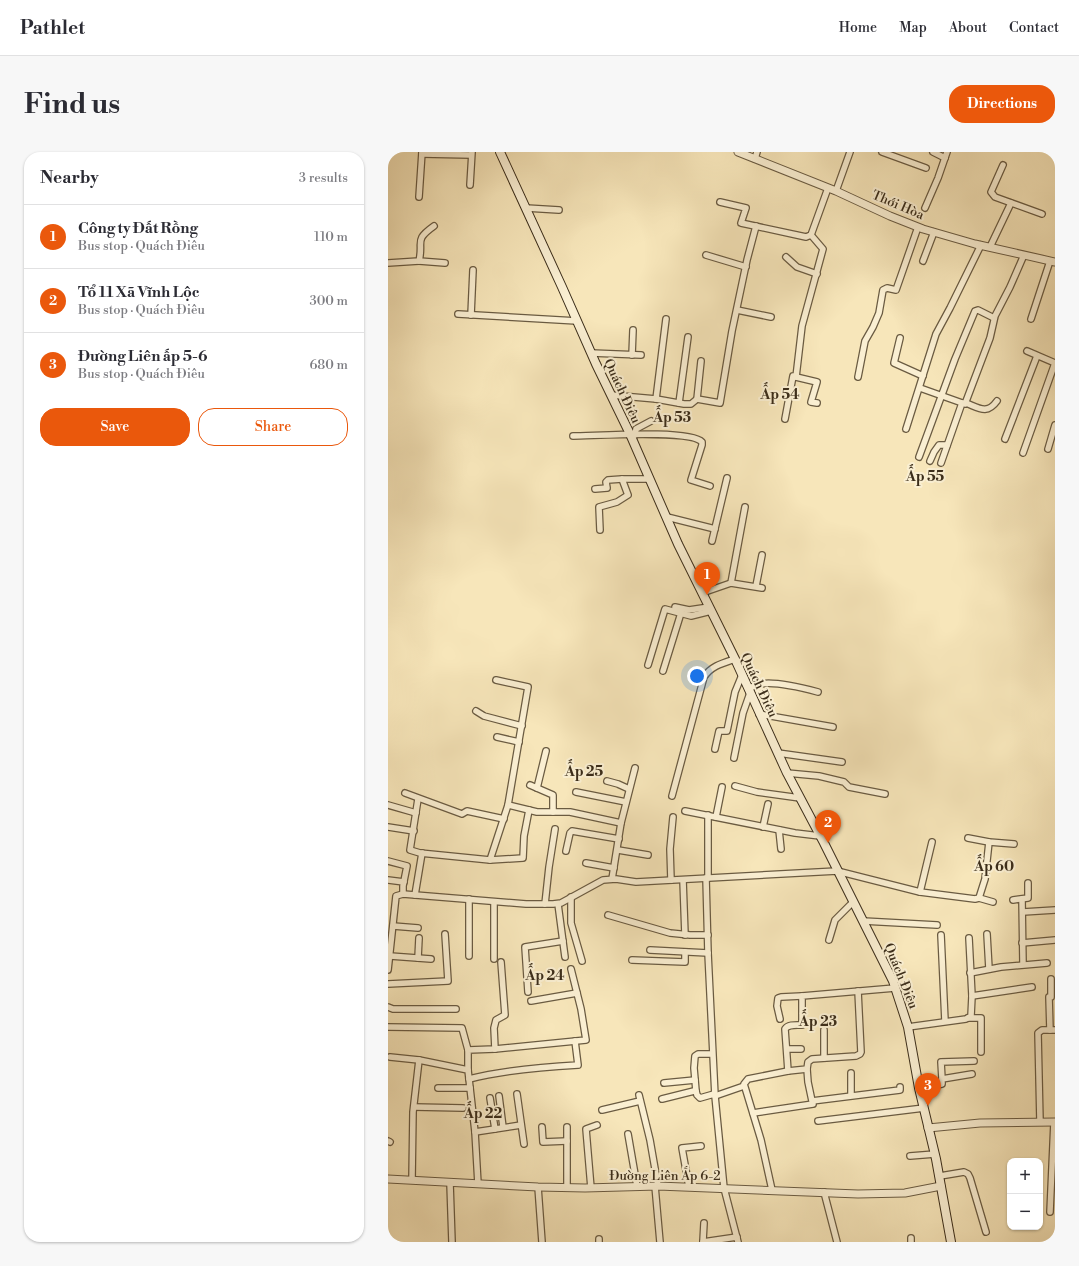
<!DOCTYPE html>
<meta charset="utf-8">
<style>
:root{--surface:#fff;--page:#f7f7f7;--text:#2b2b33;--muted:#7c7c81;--line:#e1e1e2;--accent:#ea580c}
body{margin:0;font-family:"Libre Bodoni",serif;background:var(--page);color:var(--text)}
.controls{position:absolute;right:12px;bottom:12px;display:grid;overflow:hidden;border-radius:8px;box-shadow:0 1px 3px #0004}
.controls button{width:36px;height:36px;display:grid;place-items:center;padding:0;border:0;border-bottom:1px solid var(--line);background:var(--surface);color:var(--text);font:20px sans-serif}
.you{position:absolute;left:309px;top:524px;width:14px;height:14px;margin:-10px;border:3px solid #fff;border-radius:50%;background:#1a73e8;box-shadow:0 0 0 6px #1a73e833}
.badge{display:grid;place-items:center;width:26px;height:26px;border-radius:50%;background:var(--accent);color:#fff;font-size:13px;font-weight:700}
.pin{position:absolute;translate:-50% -33px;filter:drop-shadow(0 1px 2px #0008)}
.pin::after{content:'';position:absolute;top:21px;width:14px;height:12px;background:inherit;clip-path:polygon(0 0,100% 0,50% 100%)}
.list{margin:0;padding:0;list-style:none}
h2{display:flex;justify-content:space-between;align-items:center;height:52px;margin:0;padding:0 16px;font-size:17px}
h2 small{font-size:13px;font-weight:400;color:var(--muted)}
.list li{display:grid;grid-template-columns:26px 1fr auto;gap:12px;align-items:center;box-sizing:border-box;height:64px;padding:0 16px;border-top:1px solid var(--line)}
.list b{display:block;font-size:15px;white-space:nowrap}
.list p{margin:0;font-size:13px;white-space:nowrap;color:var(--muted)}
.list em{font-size:13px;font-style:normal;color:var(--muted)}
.actions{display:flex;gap:8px;padding:12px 16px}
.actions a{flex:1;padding:9px 0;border:1px solid var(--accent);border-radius:16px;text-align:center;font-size:14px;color:var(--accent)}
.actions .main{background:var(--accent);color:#fff}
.map{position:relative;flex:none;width:667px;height:1090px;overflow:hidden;border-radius:16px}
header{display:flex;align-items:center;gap:24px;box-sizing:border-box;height:56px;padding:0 20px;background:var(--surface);border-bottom:1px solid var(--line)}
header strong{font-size:19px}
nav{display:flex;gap:22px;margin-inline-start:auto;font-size:14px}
.intro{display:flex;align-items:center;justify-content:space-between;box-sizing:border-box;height:96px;padding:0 24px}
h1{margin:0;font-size:28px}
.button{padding:10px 18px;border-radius:16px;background:var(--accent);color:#fff;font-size:14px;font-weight:700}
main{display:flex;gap:24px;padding:0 24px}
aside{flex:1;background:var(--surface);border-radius:16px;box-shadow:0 1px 3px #0004}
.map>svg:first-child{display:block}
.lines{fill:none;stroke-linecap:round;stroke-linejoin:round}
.minor-casing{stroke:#6a5b42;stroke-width:8}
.tertiary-casing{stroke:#6a5b42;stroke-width:9}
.secondary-casing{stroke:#3b2d1a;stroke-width:10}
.minor{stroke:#faefd2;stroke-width:5.5}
.tertiary{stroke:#faefd2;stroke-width:7}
.secondary{stroke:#faefd2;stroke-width:8}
.labels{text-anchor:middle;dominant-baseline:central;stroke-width:4;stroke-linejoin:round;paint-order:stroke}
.street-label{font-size:13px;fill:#3b2d1a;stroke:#faefd2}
.neighbourhood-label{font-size:14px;font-weight:bold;fill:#3b2d1a;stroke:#faefd2}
</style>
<header>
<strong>Pathlet</strong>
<nav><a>Home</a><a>Map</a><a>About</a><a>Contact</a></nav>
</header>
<div class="intro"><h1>Find us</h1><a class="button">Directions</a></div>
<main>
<aside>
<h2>Nearby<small>3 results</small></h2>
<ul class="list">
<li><span class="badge">1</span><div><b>Công ty Đất Rồng</b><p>Bus stop · Quách Điêu</p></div><em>110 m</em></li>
<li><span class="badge">2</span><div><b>Tổ 11 Xã Vĩnh Lộc</b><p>Bus stop · Quách Điêu</p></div><em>300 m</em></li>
<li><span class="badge">3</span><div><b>Đường Liên ấp 5-6</b><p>Bus stop · Quách Điêu</p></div><em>680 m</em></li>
</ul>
<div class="actions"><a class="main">Save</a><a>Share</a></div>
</aside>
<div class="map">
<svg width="667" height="1090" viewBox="0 0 667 1090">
<rect width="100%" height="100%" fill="#f7e6ba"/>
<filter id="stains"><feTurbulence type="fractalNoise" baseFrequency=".005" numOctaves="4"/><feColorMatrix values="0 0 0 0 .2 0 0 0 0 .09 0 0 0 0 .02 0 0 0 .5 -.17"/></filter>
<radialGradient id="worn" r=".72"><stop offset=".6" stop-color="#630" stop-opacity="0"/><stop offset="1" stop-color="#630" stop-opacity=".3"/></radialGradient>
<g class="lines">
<defs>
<g id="minor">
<path d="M494,0L538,16"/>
<path d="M545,0L557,6"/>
<path d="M34,2L83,3"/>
<path d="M367,7L369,0"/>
<path d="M615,13L603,40L607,45L654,62"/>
<path d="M82,33L84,0"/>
<path d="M448,39L462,0"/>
<path d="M31,45L34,0"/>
<path d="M332,50L358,56L353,71L418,85L423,83"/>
<path d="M138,56L171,58"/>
<path d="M537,56L550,26L559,0"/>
<path d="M423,83L440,36"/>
<path d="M602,95L623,51"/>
<path d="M318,103L358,115"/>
<path d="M398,105L409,115L429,122"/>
<path d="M31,109L57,111"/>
<path d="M535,109L546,80"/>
<path d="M0,111L31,109C36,89 25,89 46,74"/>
<path d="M349,158L383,165"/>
<path d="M70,162L189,169"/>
<path d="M83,163L85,118"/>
<path d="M643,167L662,109"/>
<path d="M512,186L506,211L535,224"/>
<path d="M639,199L667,211"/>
<path d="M203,201L253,203"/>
<path d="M244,203L245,178"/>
<path d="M408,225L429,230L423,250L429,251"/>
<path d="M470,225L477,189L485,175L491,161L495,138L499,136L508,138L530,75"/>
<path d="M532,236L577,252L602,186L607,164L622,135L636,103"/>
<path d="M223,243L268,247L296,252H303L309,247L313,209"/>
<path d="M268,247L278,167"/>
<path d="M309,247L332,251L344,179L359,108L368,74"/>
<path d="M291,251L300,185"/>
<path d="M578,251C591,256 599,263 609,249"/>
<path d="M397,267L405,224L408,225L414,174L435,97L423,83"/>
<path d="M518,277L548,182L562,156L593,93"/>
<path d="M247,283L248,277L263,269"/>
<path d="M185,284C207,284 302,277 314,290V293L303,328L322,334"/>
<path d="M617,287L649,204"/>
<path d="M660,297L667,273"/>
<path d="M635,301L667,211"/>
<path d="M531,305L567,207L587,159L590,158L606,166"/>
<path d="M542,309L546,300L551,293H559"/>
<path d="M553,311L574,251"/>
<path d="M207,337L219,336L218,330L220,328L234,327"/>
<path d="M279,365L327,377"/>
<path d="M212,378L211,355L229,350L240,343L234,327H262"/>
<path d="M324,389L339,326"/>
<path d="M343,431L357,355"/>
<path d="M368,434L374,403"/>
<path d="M314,441L343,431L374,436"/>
<path d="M287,455L301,458L321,455"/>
<path d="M260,513L277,457L303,464L323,459"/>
<path d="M275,519L293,461"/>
<path d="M360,537C364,535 368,533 372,532C387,529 415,536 430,540"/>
<path d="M88,559L96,564L134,574"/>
<path d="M371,562L445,575"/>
<path d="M109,585L131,590"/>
<path d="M327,597L331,579H339L347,540L354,523"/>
<path d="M390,601L454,610"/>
<path d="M346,606L355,561L362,541"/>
<path d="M399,621L431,624L456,630L461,635L497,642"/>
<path d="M219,629L230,632L241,637"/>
<path d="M142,633L165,643V660"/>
<path d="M347,634L369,640L412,646"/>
<path d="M149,636L158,599"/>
<path d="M188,640L238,650"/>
<path d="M17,641L74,662L79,659L116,667"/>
<path d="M284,644L316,525C323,514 335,511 347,507"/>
<path d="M30,647L22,698L32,701L102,708L135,706L136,684L141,658"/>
<path d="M0,653L28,661"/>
<path d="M120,653L149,660H182L233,671"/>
<path d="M297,659L407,681L432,684"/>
<path d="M328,665L334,635"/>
<path d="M0,675L26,679"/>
<path d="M375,675L380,652"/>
<path d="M391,678L393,697"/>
<path d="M580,686L601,690L626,692"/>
<path d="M230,698L260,703"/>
<path d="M178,699L182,681L184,679L231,687"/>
<path d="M102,708L120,653L140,535L108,528"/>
<path d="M0,709L19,714L15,734V742"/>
<path d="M198,711L226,716"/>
<path d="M318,726L320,801L327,944L336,1036L350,1090"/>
<path d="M320,726V663"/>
<path d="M224,727L233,671L247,616"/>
<path d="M0,728L16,730"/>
<path d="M283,728L282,697L285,665"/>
<path d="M295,728L297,783"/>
<path d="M532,740L544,690"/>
<path d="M27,743L34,701"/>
<path d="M183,745V771L194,809"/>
<path d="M591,746L605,750"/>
<path d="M634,747L635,812"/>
<path d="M625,748L640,746V731"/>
<path d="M157,752L161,715L167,677"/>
<path d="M170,752L177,805"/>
<path d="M635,760L667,758"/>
<path d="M220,763L282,781L302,783H320"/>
<path d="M475,769L549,773"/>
<path d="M5,774L30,776"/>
<path d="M599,782L601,817"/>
<path d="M553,783L557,869"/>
<path d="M441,788L447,768L465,750"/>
<path d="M634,791L667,788"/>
<path d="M262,798L320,801"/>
<path d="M2,804L43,807"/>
<path d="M81,804V747"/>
<path d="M30,806L31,786"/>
<path d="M106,807V750"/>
<path d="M244,808L297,810V800"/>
<path d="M0,818L8,744L15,742L138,752H165L173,751L215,728L228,727L248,730L449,719L532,740L587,747L591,746L597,727L601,690"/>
<path d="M582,821L613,815L659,811"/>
<path d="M0,832L60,829L57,782"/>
<path d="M140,840L137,795L175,789"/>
<path d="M584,844L644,835"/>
<path d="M143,849L189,841"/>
<path d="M0,855L5,857H68"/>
<path d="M580,866H593V900"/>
<path d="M392,867L389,854L390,846L393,845L414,844"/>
<path d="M0,875L74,876L80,898"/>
<path d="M520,875L578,867L583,864L584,844L581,786"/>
<path d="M662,878L661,845H663V827"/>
<path d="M107,897L106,876L108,868L117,863L113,810"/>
<path d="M399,897H413"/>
<path d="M2,905L31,908L80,918L87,980L90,1032"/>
<path d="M436,906V878"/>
<path d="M419,917L420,930L424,949L512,938V935"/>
<path d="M80,918V898L107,897L198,888L193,857L183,817"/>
<path d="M400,919L397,877C400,872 408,873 414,873V844L507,836"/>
<path d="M81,927C117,918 153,915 190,913L187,889"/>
<path d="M554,927L553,910L586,909"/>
<path d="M276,931L307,928"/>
<path d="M50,936H82"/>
<path d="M531,936L554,932V927L584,922"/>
<path d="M308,939L306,916L307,904L310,902H324"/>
<path d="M129,942L136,992"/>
<path d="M251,943L262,988L270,1034"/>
<path d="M463,943V921"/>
<path d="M111,944L115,975"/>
<path d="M327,944L356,934"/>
<path d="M102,946L107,977"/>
<path d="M274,947L306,939H308L309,943L312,946L326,942"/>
<path d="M26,955L75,956"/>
<path d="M214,958L252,949"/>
<path d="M365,961L425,952"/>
<path d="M430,969L536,956"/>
<path d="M652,970L650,881L654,878H667"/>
<path d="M154,975L155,990L179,989"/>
<path d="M87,980L133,973"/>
<path d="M240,982L249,1034"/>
<path d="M0,989L2,990"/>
<path d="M522,1004L547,1002"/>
<path d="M552,1024L576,1020L580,1022L582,1026L598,1080"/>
<path d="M24,1028L25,960L31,908"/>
<path d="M62,1031L64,1090"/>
<path d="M267,1034L272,1090"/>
<path d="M150,1035L154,1090"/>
<path d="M179,1035V975"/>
<path d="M301,1035L294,996L313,994"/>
<path d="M203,1036L198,977L209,973"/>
<path d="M384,1038L373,988L356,932L360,927L400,919L419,917L420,910L424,907L468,904L472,902L473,900L470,839"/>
<path d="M436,1040L449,1090"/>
<path d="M662,1060L666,970"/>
<path d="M523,1086V1090"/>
<path d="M315,1089L316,1071"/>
<path d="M211,1090V1087"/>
<path d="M315,1090L349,1085"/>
</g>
<g id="tertiary">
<path d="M350,0L448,39L502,64L535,77L587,92L667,110"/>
<path d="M540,976L592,971L667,970"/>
<path d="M0,1027L150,1035L197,1036L270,1034L470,1042L517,1041L553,1034"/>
</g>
<path id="secondary" d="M112,0L174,135L208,212L242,282L290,392L347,507L399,621L436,691L505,829L520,875L531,936L548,1007L563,1090"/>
</defs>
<!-- minor casing -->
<use href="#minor" class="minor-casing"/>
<!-- tertiary casing -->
<use href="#tertiary" class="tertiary-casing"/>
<!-- secondary casing -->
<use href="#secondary" class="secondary-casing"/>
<!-- minor -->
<use href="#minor" class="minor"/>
<!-- tertiary -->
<use href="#tertiary" class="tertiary"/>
<!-- secondary -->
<use href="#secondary" class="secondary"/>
</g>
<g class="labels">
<!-- street labels -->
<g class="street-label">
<text transform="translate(510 53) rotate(23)">Thới Hòa</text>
<text transform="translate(234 239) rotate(65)">Quách Điêu</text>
<text transform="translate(371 533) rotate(65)">Quách Điêu</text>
<text transform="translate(513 824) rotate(68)">Quách Điêu</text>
<text x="277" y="1024">Đường Liên Ấp 6-2</text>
</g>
<!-- neighbourhood labels -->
<g class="neighbourhood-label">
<text x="392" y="243">Ấp 54</text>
<text x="284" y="266">Ấp 53</text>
<text x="537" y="325">Ấp 55</text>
<text x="196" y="620">Ấp 25</text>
<text x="606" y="715">Ấp 60</text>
<text x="157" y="824">Ấp 24</text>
<text x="430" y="870">Ấp 23</text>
<text x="95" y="962">Ấp 22</text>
</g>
</g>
<rect width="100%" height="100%" filter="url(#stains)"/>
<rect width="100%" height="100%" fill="url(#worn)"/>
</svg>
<div class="controls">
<button>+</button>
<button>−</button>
</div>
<div class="you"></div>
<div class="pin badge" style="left:319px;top:443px">1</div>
<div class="pin badge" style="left:440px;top:691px">2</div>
<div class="pin badge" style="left:540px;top:954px">3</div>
</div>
</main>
